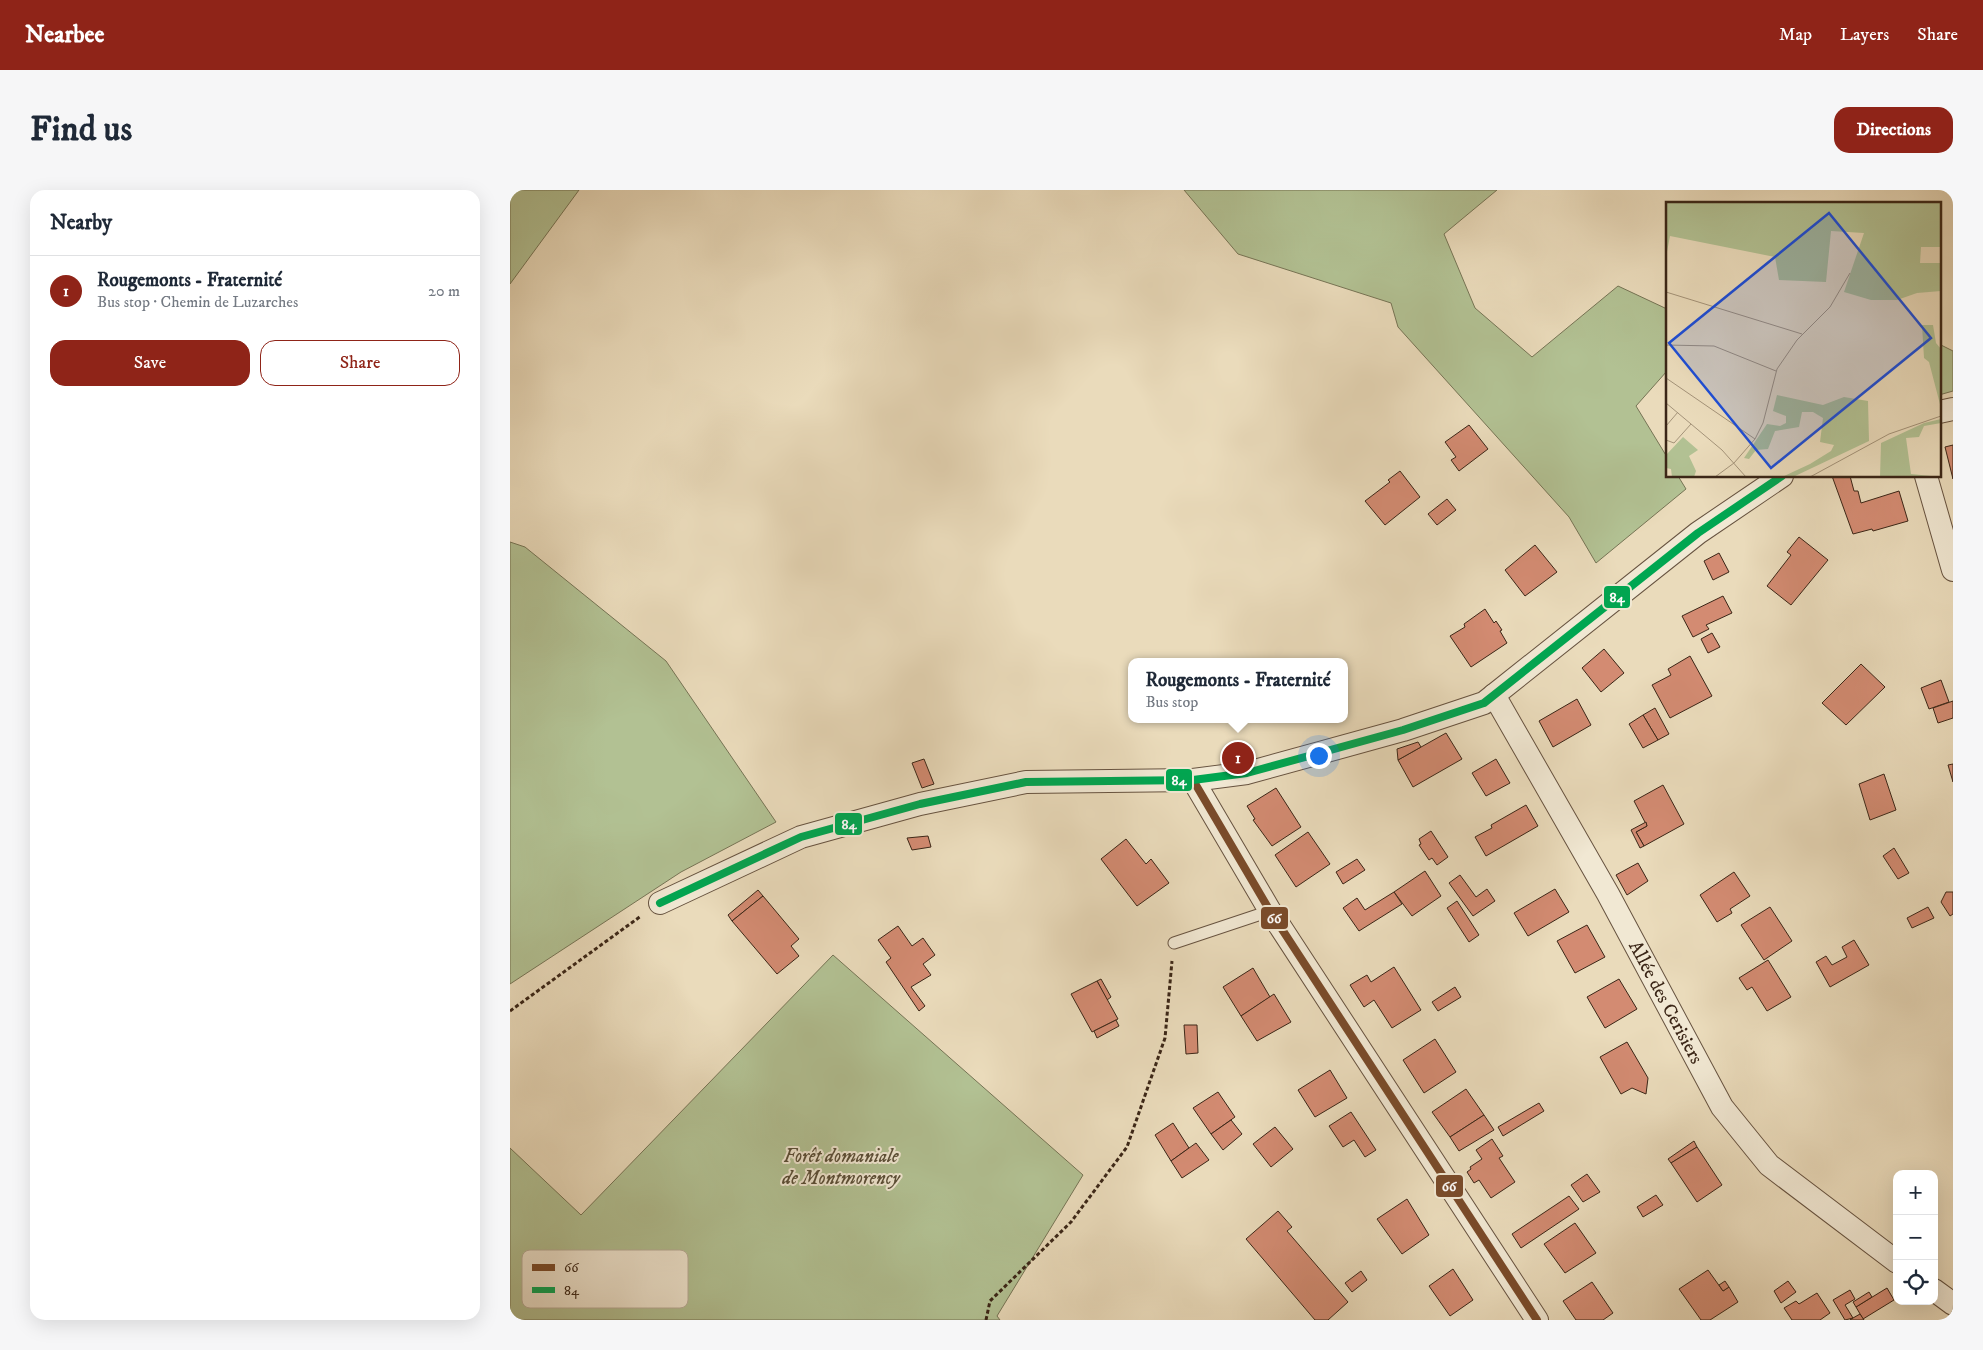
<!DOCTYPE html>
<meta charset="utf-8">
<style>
:root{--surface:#fff;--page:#f6f6f7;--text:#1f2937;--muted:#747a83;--line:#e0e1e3;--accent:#8f2418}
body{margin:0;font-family:"IM FELL DW Pica",serif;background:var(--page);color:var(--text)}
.controls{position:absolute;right:15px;bottom:15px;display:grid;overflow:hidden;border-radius:10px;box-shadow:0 5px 20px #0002}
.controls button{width:45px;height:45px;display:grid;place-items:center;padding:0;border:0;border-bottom:1px solid var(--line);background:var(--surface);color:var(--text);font:25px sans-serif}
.you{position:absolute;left:808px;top:565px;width:18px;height:18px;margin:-12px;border:4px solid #fff;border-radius:50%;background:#1a73e8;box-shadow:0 0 0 8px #1a73e833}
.badge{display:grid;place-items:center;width:32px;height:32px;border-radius:50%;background:var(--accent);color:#fff;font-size:16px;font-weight:700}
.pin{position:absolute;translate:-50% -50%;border:2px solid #fff;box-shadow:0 1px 5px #0006}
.popup{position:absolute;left:618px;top:468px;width:220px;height:65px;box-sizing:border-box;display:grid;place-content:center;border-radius:10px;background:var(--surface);filter:drop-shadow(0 1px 4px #0005);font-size:16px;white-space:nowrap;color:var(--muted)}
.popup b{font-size:19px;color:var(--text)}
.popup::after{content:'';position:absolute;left:50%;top:100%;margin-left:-10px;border:10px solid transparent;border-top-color:var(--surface)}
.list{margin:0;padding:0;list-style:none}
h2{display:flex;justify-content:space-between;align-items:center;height:65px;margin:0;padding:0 20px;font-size:21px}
h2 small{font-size:16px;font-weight:400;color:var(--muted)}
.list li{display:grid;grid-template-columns:32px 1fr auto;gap:15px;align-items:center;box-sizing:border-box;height:70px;padding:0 20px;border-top:1px solid var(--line)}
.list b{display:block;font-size:19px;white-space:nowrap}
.list p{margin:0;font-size:16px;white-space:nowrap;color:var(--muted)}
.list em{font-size:16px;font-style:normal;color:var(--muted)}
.actions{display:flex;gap:10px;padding:15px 20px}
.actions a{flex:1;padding:11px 0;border:1px solid var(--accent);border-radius:15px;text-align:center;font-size:18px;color:var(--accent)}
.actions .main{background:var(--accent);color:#fff}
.icon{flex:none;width:28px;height:28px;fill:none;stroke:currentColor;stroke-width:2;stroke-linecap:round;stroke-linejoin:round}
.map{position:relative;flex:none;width:1443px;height:1130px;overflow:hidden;border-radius:15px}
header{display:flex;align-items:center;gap:30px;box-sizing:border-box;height:70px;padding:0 25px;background:var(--accent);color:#fff}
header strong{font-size:24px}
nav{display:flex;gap:28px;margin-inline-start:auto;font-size:18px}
.intro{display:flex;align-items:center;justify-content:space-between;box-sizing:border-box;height:120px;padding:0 30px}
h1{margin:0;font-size:35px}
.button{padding:12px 22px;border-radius:15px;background:var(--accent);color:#fff;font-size:18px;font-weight:700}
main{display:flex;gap:30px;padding:0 30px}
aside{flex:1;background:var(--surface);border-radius:15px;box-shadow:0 5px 20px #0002}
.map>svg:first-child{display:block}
.green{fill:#b2c193;stroke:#767455}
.building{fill:#d38b72;stroke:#3b2617}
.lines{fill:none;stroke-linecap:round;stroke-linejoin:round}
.lane-casing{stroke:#675340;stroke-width:13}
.street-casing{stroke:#675340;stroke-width:24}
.path{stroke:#3b2617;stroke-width:3;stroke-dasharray:4 2.5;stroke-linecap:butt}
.lane{stroke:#f1e8d3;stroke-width:11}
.street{stroke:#f1e8d3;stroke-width:22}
.bus-1-casing{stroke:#f1e8d3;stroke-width:11}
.bus-2-casing{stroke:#f1e8d3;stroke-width:11}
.bus-1{stroke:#7a4b2a;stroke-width:8}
.bus-2{stroke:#00a651;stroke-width:8}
.labels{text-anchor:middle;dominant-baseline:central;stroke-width:4;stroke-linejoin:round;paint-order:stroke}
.street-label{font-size:19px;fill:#3b2617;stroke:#f1e8d3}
.park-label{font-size:19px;font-style:italic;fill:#594d36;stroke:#f1e8d3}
.inset-road{fill:none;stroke:#a49379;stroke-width:1}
.view{fill:#1d4ed8;fill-opacity:0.15;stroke:#1d4ed8;stroke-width:2.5}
.inset-edge{fill:none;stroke:#3b2617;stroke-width:2.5}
.key{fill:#f1e8d3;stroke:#baae9b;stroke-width:1}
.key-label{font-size:14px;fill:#3b2617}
.line-badge{stroke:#f1e8d3;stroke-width:2}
.badge-label{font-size:14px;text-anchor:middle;font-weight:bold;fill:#fff}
</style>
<header>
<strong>Nearbee</strong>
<nav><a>Map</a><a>Layers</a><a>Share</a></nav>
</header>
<div class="intro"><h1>Find us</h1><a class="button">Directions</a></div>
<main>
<aside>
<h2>Nearby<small></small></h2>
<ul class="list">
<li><span class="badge">1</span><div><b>Rougemonts - Fraternité</b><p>Bus stop · Chemin de Luzarches</p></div><em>20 m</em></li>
</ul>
<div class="actions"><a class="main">Save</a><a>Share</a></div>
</aside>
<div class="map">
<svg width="1443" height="1130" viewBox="0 0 1443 1130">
<rect width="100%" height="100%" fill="#eadbbb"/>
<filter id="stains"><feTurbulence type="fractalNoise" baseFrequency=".004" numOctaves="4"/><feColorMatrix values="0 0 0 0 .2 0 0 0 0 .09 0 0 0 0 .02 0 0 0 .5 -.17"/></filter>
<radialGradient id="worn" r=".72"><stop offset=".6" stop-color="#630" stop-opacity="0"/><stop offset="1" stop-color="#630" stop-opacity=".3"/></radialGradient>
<!-- green -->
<g class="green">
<path d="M0,0H69L0,94Z"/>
<path d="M674,0H987L934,44L965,118L1022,167L1108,96L1157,119V181L1126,216L1157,267V286H1168L1176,299L1086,373L1059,327L888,137L881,113L728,64Z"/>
<path d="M1429,154L1443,161V201L1429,205Z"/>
<path d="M0,352L15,357L156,471L266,632L171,682L0,794Z"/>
<path d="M323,765L573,985L487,1126L490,1130H0V958L71,1025Z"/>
</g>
<!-- building -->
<g class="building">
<path d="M959,235L978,259L949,281L941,270L946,267L935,252Z"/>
<path d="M1443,255V289L1435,257Z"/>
<path d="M890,281L910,307L875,335L855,311L880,292L878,290Z"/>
<path d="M1322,286H1340L1344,301H1348L1351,313L1389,301L1398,331L1363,341L1362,339L1343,344Z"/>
<path d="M937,309L946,320L927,335L918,324Z"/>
<path d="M1289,347L1318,370L1281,415L1257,396L1281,365L1277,362Z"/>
<path d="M1025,355L1047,382L1015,406L995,380Z"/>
<path d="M1209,363L1219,382L1203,390L1194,371Z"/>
<path d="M1213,406L1222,423L1196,435L1199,439L1183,447L1172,426Z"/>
<path d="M975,419L984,433L986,431L992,440L990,441L997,453L961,477L940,446L955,437L954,434Z"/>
<path d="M1202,443L1210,457L1198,463L1191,449Z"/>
<path d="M1094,459L1114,483L1091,502L1072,478Z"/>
<path d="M1180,466L1202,506L1160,528L1142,495L1161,485L1158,479Z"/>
<path d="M1351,474L1375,497L1336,535L1312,513Z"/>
<path d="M1431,490L1439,512L1419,519L1411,498Z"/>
<path d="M1067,509L1081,535L1043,557L1029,531Z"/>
<path d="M1443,511V528L1428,533L1423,518Z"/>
<path d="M1145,518L1159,544L1148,550L1133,525Z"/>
<path d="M1133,525L1148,550L1133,558L1119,534Z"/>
<path d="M936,543L952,569L903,597L888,570Z"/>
<path d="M908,552L911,557L888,570L887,559Z"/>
<path d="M414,569L424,594L412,598L402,573Z"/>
<path d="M986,569L1000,593L976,606L962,583Z"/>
<path d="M1443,574V592L1438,575Z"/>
<path d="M1374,584L1386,620L1360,630L1349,594Z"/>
<path d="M1153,595L1174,634L1134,656L1126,642L1137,636L1124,611Z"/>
<path d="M766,598L791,637L762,656L743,630L745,629L737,616Z"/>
<path d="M1016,615L1028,636L976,666L965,647L982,638L981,635Z"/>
<path d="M1136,632L1137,636L1126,642L1134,656L1130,658L1121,640Z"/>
<path d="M921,641L938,667L927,675L922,668L919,670L909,655L911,654L909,649Z"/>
<path d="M798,642L820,674L786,697L765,665Z"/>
<path d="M418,646L421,657L402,660L397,648Z"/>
<path d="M616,649L636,674L641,669L659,693L627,716L591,669Z"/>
<path d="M1384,658L1399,683L1388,689L1373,666Z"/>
<path d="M847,669L855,680L833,694L826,682Z"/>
<path d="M1128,673L1138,691L1117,705L1106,685Z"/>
<path d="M915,681L931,706L902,726L884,702Z"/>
<path d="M1224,682L1240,706L1220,719L1222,723L1207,732L1190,705Z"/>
<path d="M950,685L966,707L977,699L985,711L963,726L939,693Z"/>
<path d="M1045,699L1059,722L1018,746L1004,723Z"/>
<path d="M248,700L253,706L222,731L218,725Z"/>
<path d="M884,702L892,714L849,741L833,718L847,708L855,720Z"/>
<path d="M1436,702H1443V724L1440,726L1431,712Z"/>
<path d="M253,706L289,749L281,756L289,766L267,784L222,731Z"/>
<path d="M947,711L969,745L959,752L937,718Z"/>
<path d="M1260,717L1282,751L1254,770L1231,735Z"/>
<path d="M1418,717L1424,728L1402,738L1397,728Z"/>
<path d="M1077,735L1095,767L1065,783L1047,751Z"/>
<path d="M388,736L402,756L413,748L425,765L413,774L421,785L401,797L415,816L409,821L376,772L381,768L368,750Z"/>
<path d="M1344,750L1359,775L1320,797L1306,772L1316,766L1322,775L1337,767L1332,757Z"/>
<path d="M1258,770L1281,807L1257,821L1242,797L1237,800L1229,788Z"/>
<path d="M884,777L911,820L882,838L864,810L854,817L840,795L857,785L861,792Z"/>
<path d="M743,778L760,807L731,826L713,797Z"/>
<path d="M591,789L601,807L597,810L587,791Z"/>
<path d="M1109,789L1127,819L1095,838L1077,807Z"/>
<path d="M587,791L608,829L582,842L561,804Z"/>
<path d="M945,797L951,807L928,821L922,812Z"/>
<path d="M764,804L781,832L747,851L731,826Z"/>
<path d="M606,830L609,836L587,848L584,841Z"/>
<path d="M674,835H687L688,863L676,864Z"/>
<path d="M925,849L946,882L914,903L893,870Z"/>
<path d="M1117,852L1138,888L1136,904L1122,898L1111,904L1090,867Z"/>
<path d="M820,880L837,908L805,927L788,900Z"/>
<path d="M956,899L974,925L940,947L922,922Z"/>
<path d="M708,902L725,927L701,944L683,918Z"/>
<path d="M1029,913L1034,921L993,946L988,937Z"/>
<path d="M841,922L866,960L855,967L844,950L833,957L819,936Z"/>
<path d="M974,925L984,940L949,961L940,947Z"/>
<path d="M721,930L732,944L713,960L701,944Z"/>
<path d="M663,933L679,958L661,971L645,945Z"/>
<path d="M765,937L783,959L761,977L743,954Z"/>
<path d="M982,949L993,966L989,968L1005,992L981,1008L969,990L964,993L957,982L961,979L960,977L972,969L966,960Z"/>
<path d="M1184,951L1187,957L1161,973L1158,969Z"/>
<path d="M686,953L699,970L672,988L661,971Z"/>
<path d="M1187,957L1212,995L1187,1012L1161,973Z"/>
<path d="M1077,984L1090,1002L1073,1012L1061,995Z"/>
<path d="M1146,1005L1153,1015L1133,1027L1127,1017Z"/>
<path d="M1059,1006L1069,1019L1011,1058L1002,1044Z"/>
<path d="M897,1009L919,1045L892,1064L867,1029Z"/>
<path d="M768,1021L782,1037L777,1041L838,1112L818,1130H805L736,1049Z"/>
<path d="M1065,1033L1086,1063L1055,1083L1034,1054Z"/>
<path d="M943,1079L963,1110L940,1126L919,1096Z"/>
<path d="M1198,1080L1213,1101L1219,1097L1228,1112L1200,1130H1191L1169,1099Z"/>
<path d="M851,1081L857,1090L842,1102L835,1093Z"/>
<path d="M1215,1091L1219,1097L1213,1101L1209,1095Z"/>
<path d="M1278,1091L1286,1102L1271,1113L1264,1101Z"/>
<path d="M1082,1092L1103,1123L1093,1130H1066L1053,1111Z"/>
<path d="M1377,1098L1384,1110L1353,1129L1346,1117Z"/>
<path d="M1340,1100L1345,1109L1335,1115L1343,1128L1335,1130L1323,1110Z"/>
<path d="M1359,1102L1362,1107L1346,1117L1343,1112Z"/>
<path d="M1307,1103L1320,1123L1310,1130H1282L1274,1118L1286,1111L1289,1114Z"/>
<path d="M1350,1124L1354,1130H1340L1343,1128Z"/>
</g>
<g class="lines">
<defs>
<path id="lane" d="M664,753L760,721"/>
<g id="street">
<path d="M1429,222L1443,219"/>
<path d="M1416,286L1443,380"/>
<path id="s1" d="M984,505L1098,704L1212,917L1259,975L1387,1072"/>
<path d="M683,590L760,721L1027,1130"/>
<path d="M150,713L291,647L410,614L516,592L683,590L737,583L893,540L974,513L1188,343L1272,286"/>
<path d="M1424,1100L1443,1114"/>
</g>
</defs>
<!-- lane casing -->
<use href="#lane" class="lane-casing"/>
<!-- street casing -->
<use href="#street" class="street-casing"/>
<!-- path -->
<g class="path">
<path d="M0,821L131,726"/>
<path d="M476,1130L480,1111L561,1032L617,957L655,848L662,771"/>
</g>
<!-- lane -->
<use href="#lane" class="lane"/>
<!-- street -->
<use href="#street" class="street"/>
<defs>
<path id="bus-1" d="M683,590L760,721L1027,1130"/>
<path id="bus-2" d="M150,713L291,647L410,614L516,592L683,590L737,583L893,540L974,513L1188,343L1272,286"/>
</defs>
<!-- bus-1 casing -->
<use href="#bus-1" class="bus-1-casing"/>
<!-- bus-2 casing -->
<use href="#bus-2" class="bus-2-casing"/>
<!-- bus-1 -->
<use href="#bus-1" class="bus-1"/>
<!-- bus-2 -->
<use href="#bus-2" class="bus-2"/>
</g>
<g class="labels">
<!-- street labels -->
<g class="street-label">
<text stroke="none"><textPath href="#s1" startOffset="352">Allée des Cerisiers</textPath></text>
</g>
<!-- park labels -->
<g class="park-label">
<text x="331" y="966">Forêt domaniale<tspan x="331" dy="22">de Montmorency</tspan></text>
</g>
</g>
<!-- overview -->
<g transform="translate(1156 12)">
<rect width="275" height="275" fill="#eadbbb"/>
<path d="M0,0H275V45H255L254,61H275V89L251,91L231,98H205L178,90L198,31L165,29L160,80L113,78L109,55L4,34L0,55ZM256,123H267L270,141L275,147V206L263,160L258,156ZM111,193L157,203L178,195L202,199L203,239L127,275H116L144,262L165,249L168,243L154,240L157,216L147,210H136L133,225L109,229L102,247L90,248L83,257L78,256L101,222L114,224L120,221V214L107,209ZM275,217V221L258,224L253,235L240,236L245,272L275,275H214L215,241L258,221ZM17,235L32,248L23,254L30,269L28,275H6L5,267L0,266V253Z" fill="#b2c193"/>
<path class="inset-road" d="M0,90L136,132M0,143L48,144L110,169M0,176L89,237M0,201L56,248L80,275M0,224L12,210M0,238L8,241L25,222M49,275L68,261L89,237L97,221L111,167L131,138L164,105L184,71M144,275L223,232L275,214"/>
<path class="view" d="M163,11L265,136L105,266L3,141Z"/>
<rect width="275" height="275" class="inset-edge"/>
</g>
<!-- legend -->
<rect x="12" y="1060" width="166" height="58" rx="8" class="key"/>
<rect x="22" y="1074" width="23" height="7" fill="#7a4b2a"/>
<rect x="22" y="1097" width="23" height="6" fill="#00a651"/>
<g class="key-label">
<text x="54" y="1082">66</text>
<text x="54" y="1105">84</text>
</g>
<g class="line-badge">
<rect x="1093" y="395" width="28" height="24" rx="5" fill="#00a651"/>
<rect x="655" y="578" width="28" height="24" rx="5" fill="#00a651"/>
<rect x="324" y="622" width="29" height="24" rx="5" fill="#00a651"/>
<rect x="750" y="716" width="29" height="24" rx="5" fill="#7a4b2a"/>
<rect x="925" y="984" width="29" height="24" rx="5" fill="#7a4b2a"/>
</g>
<g class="badge-label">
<text x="1107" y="412">84</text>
<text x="669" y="595">84</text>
<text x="339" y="639">84</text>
<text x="764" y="733">66</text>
<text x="939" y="1001">66</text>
</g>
<rect width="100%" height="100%" filter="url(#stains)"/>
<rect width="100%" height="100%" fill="url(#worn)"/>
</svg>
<div class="controls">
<button>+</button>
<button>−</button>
<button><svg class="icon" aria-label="locate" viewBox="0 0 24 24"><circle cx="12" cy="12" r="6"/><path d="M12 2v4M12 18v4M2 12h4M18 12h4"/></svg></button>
</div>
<div class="you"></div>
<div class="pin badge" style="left:728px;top:568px">1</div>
<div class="popup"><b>Rougemonts - Fraternité</b>Bus stop</div>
</div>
</main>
